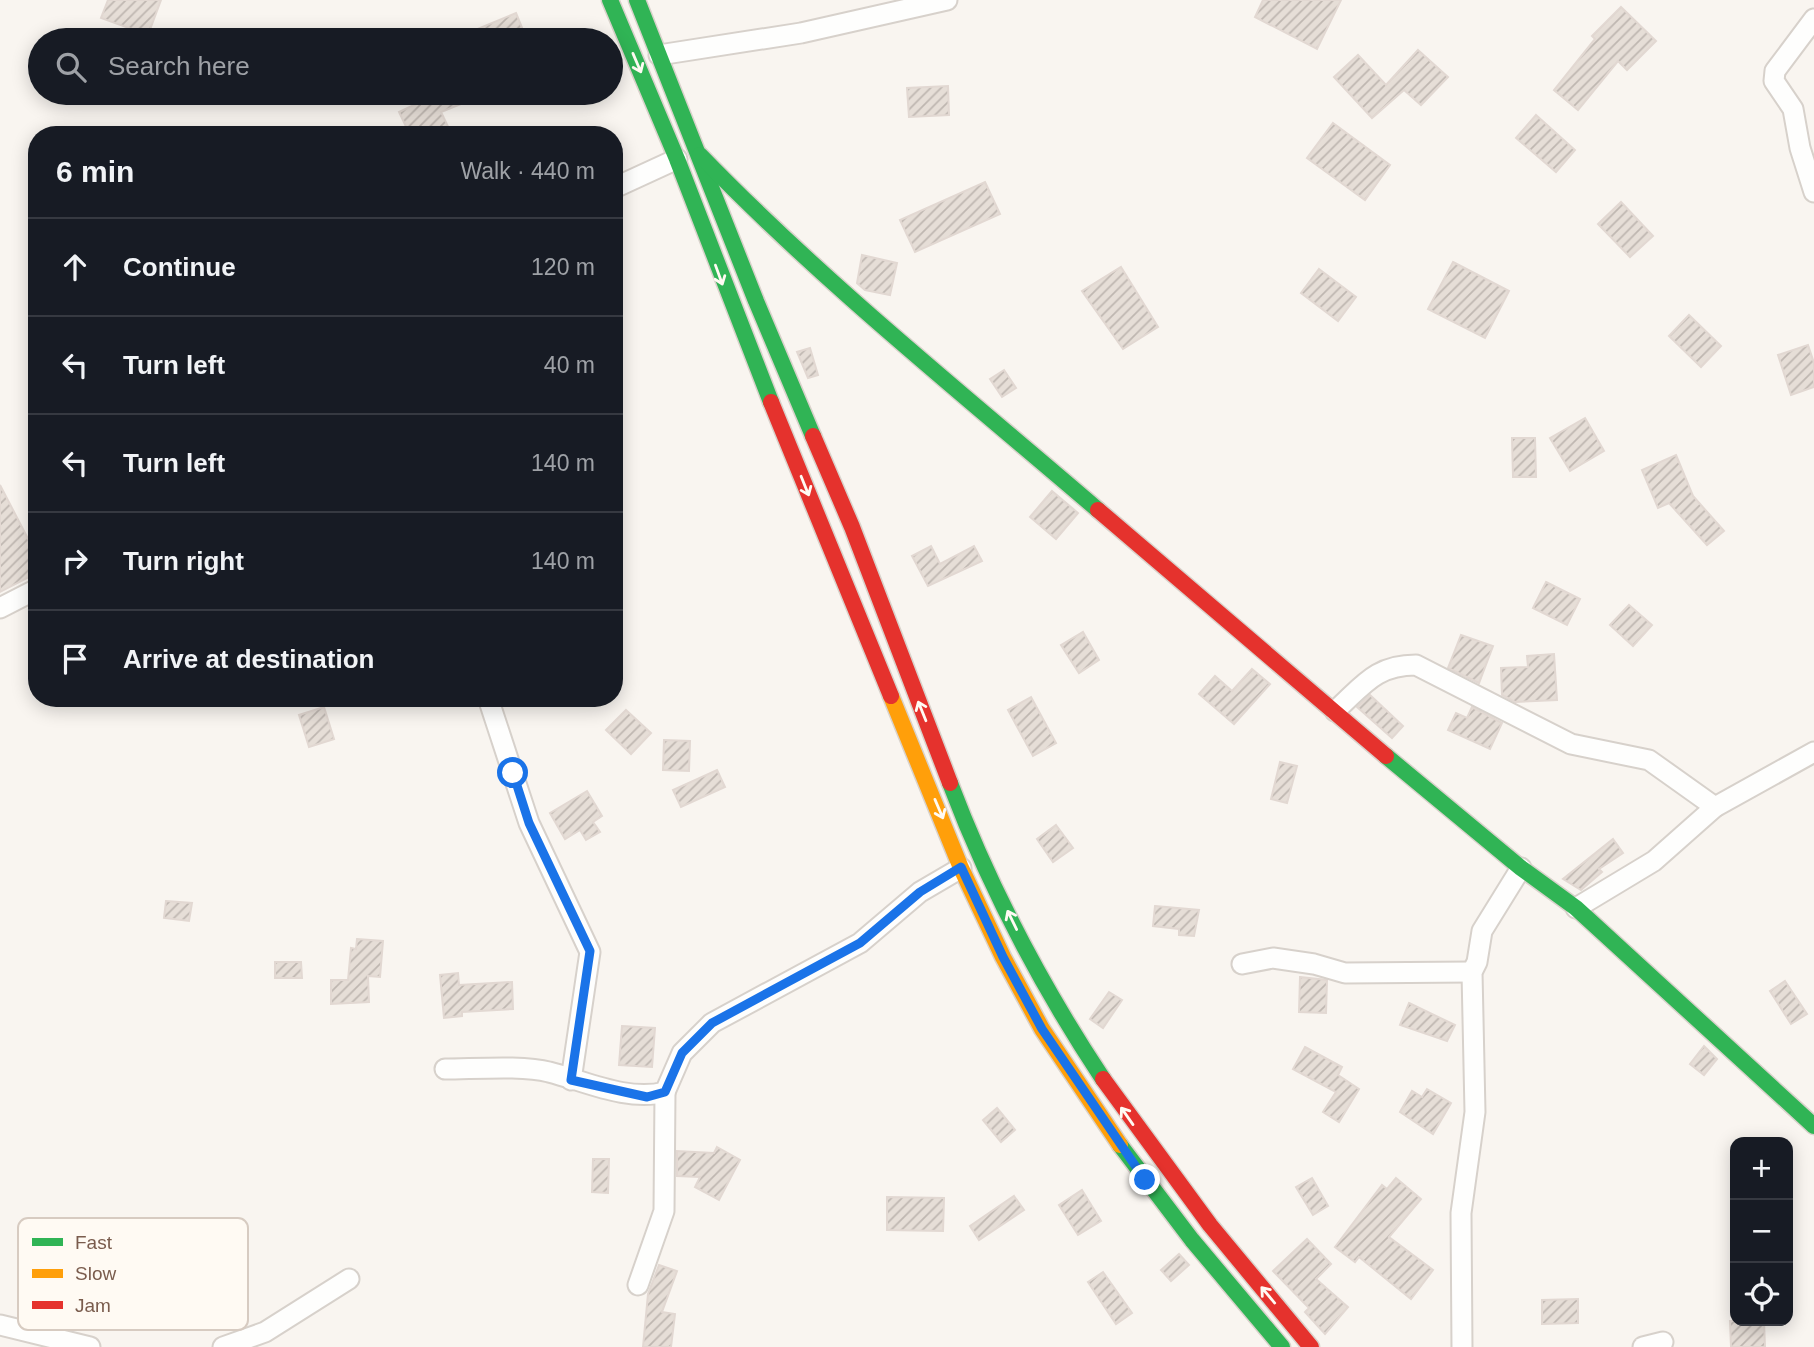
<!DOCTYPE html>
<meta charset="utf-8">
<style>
:root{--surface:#171b24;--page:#242831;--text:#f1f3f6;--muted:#9ea1a6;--line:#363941}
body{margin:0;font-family:Arial,sans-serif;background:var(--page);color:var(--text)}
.controls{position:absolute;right:21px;bottom:21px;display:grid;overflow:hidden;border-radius:14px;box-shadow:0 4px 18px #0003}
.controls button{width:63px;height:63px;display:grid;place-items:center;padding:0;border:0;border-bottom:2px solid var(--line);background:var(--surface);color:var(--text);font:35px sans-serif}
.stop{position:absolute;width:21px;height:21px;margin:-16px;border:5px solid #1a73e8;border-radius:50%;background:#fff}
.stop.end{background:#1a73e8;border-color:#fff;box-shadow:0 2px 7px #0008}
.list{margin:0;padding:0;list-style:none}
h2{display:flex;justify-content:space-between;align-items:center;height:91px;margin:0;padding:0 28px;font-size:30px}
h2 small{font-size:23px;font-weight:400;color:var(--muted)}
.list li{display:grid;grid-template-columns:46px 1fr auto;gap:21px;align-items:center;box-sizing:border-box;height:98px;padding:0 28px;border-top:2px solid var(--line)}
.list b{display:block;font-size:26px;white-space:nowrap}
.list em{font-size:23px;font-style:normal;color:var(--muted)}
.icon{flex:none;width:38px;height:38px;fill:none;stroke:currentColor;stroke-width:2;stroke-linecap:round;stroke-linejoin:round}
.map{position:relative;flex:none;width:1814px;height:1347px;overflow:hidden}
.search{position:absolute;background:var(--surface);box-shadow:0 4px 18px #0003;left:28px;top:28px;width:595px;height:77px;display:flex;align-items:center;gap:18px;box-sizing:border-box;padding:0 24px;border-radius:38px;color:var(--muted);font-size:26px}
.panel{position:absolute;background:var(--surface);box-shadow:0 4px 18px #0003;left:28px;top:126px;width:595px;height:581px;border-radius:28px}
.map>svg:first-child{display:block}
.building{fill:url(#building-hatch);stroke:#e2d8d2;stroke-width:2}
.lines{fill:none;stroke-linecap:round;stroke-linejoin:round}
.street-casing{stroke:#d7d1cb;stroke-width:23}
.fast-casing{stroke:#d9d2cb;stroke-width:19}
.slow-casing{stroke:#d9d2cb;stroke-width:19}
.jam-casing{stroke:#d9d2cb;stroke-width:19}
.street{stroke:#fefefd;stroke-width:19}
.fast{stroke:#30b455;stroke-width:16}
.slow{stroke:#ff9f0a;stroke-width:16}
.jam{stroke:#e5322d;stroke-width:16}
.oneway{stroke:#fffaf3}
.route{stroke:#1a73e8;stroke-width:9}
.key{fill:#fffaf3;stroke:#d7cbc1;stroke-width:2}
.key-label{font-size:19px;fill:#7a5c4d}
</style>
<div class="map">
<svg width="1814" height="1347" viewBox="0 0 1814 1347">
<defs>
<pattern id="building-hatch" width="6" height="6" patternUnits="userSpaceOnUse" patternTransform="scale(1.75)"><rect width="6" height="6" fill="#e6ded7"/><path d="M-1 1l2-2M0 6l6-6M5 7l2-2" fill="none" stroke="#bfb7b1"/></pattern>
</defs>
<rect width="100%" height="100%" fill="#f9f5f0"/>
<!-- building -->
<g class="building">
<path d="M108,0H161L148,35L101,18Z"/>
<path d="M1263,0H1341L1317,49L1255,17Z"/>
<path d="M1621,7L1656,41L1627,70L1618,61L1578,110L1554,90L1595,39L1592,36Z"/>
<path d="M516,13L527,40H451Z"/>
<path d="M1418,50L1448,77L1421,105L1404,90L1372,118L1334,77L1358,55L1386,85Z"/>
<path d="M948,86L949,115L909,117L907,88Z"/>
<path d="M439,93H488L441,112L452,135H410L399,112Z"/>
<path d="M1536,115L1575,150L1556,172L1516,138Z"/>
<path d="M1333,123L1390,165L1365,200L1307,158Z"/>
<path d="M985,182L1000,214L915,252L900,220Z"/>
<path d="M1621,202L1653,236L1630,257L1598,224Z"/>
<path d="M862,255L897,263L890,295L865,290L857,283Z"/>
<path d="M1453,262L1509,291L1485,338L1428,309Z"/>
<path d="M1121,267L1158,327L1123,349L1082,291Z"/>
<path d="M1319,269L1356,297L1338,321L1301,293Z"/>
<path d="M1689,315L1721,346L1701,367L1669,336Z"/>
<path d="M1808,345L1814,363V387L1791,395L1778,355Z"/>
<path d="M810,348L818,375L808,378L797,352Z"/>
<path d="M1004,370L1016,388L1002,397L990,379Z"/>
<path d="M1585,418L1604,451L1570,471L1550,438Z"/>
<path d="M1512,438H1535L1536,477H1513Z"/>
<path d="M1676,455L1693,496L1724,531L1707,545L1669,503L1658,508L1642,470Z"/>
<path d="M0,485L37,556V573L0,592Z"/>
<path d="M1052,491L1078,513L1056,539L1030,517Z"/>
<path d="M931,546L940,564L974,546L982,561L928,586L912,556Z"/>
<path d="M1546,582L1580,599L1567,625L1533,608Z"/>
<path d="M1629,605L1652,625L1633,646L1610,625Z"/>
<path d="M1083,632L1099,660L1079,673L1061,645Z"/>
<path d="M1461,635L1493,646L1479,683L1448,668Z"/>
<path d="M1554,654L1557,700L1515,702L1502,695L1501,668L1528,667L1527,656Z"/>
<path d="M1252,669L1270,684L1234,724L1199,694L1215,676L1232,691Z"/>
<path d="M1370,695L1403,726L1392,738L1357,707Z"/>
<path d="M1031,697L1056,743L1033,756L1008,710Z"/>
<path d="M324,707L334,739L309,747L299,715Z"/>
<path d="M1472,707L1502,723L1490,749L1448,730L1456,713L1467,718Z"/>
<path d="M626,710L651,733L631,754L606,730Z"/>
<path d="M664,740L690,741L689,771L663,770Z"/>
<path d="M1280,762L1297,766L1287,803L1271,799Z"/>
<path d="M717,770L725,787L681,807L673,790Z"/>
<path d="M587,791L602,816L593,822L600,832L586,840L580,830L565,839L550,813Z"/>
<path d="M1056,825L1073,848L1053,862L1037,839Z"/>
<path d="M1613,839L1623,853L1599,869L1602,872L1581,890L1563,879Z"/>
<path d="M166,901L192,903L189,921L164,918Z"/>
<path d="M1155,906L1199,910L1194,936L1179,935V929L1153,926Z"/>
<path d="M357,939L383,941L380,977L368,976L369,1002L331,1004V980H348L351,948L356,949Z"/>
<path d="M275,962H301L302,978H275Z"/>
<path d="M458,973L459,985L512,982L513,1009L462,1012V1016L444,1018L440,975Z"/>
<path d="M1300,977L1327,980L1326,1013L1299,1012Z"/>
<path d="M1785,981L1807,1014L1791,1024L1770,991Z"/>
<path d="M1109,992L1122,1000L1103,1028L1090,1019Z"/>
<path d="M1409,1003L1455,1025L1447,1041L1400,1025Z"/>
<path d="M622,1026L655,1028L652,1067L619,1065Z"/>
<path d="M1704,1046L1717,1059L1704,1075L1690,1064Z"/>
<path d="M1305,1047L1342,1067L1338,1075L1359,1089L1339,1122L1323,1112L1336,1092L1293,1069Z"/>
<path d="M1427,1089L1451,1103L1433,1134L1400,1112L1412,1091L1422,1097Z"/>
<path d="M997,1108L1015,1130L1001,1142L983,1120Z"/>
<path d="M717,1147L740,1160L719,1200L695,1187L700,1177L677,1176V1151L714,1153Z"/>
<path d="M593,1159H609L608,1193L592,1192Z"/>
<path d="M1312,1178L1328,1206L1313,1215L1296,1187Z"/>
<path d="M1396,1178L1421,1199L1389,1237L1433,1270L1411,1299L1359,1257L1355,1262L1335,1247L1382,1185L1387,1189Z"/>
<path d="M1082,1190L1101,1221L1078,1235L1059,1205Z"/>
<path d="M1014,1196L1024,1210L979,1240L970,1226Z"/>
<path d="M887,1197L944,1198L943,1231L887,1230Z"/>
<path d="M1307,1239L1331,1264L1316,1279L1348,1307L1325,1334L1305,1312L1309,1308L1273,1271Z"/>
<path d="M1179,1254L1189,1265L1171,1281L1161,1270Z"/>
<path d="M659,1265L677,1271L662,1312L675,1314L671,1347H643L648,1294Z"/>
<path d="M1103,1272L1132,1313L1116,1324L1088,1282Z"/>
<path d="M1578,1299V1323L1542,1324V1300Z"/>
<path d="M1730,1321H1764L1765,1347H1731Z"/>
</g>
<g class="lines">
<defs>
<g id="street">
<path d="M1814,19L1775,71L1774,81L1793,109L1800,148L1814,192"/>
<path d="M659,55L801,33L947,0"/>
<path d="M614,188L677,159"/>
<path d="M0,608L37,589"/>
<path d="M488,698L529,823L590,952L571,1080"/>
<path d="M1335,711C1363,686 1375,665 1416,665L1571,744L1649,760L1715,807"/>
<path d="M1576,908L1654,861L1715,807L1814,752"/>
<path d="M1242,964L1273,958L1314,964L1345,973L1472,972"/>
<path d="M445,1069C473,1069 524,1065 549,1072C585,1081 628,1102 665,1092L682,1053L712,1023L860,943L920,892L961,868"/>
<path d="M638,1285L664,1211L665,1092"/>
<path d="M0,1325L90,1347"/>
<path d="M223,1347L265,1332L349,1279"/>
<path d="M1462,1347L1461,1213L1475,1112L1472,972L1477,962L1482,931L1521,868"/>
<path d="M1643,1347L1663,1342"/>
</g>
<g id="fast">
<path d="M610,0L677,159L771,402"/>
<path d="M637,0L756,301L813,436"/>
<path d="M700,155C824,283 963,394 1098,510"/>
<path d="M1386,756L1521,868L1576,908L1814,1126"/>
<path d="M950,783C989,886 1042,987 1103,1079"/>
<path d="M1120,1145L1192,1240L1282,1347"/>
</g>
<path id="slow" d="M891,696L961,868L1003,957L1042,1029L1120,1145"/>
<g id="jam">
<path d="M771,402L891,696"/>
<path d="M813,436L852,527L950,783"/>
<path d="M1098,510L1386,756"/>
<path d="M1103,1079L1210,1225L1311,1347"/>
</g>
</defs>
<!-- street casing -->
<use href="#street" class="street-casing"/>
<!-- fast casing -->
<use href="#fast" class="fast-casing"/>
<!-- slow casing -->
<use href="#slow" class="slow-casing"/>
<!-- jam casing -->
<use href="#jam" class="jam-casing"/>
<!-- street -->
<use href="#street" class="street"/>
<!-- fast -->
<use href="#fast" class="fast"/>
<!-- slow -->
<use href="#slow" class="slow"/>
<!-- jam -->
<use href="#jam" class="jam"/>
</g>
<!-- one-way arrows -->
<defs><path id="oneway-shaft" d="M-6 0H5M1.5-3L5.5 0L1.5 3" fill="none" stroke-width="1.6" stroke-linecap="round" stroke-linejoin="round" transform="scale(1.75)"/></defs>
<g class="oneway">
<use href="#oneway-shaft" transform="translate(637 63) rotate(67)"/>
<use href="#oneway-shaft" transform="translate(719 275) rotate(70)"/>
<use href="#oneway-shaft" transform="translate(805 486) rotate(68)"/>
<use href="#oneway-shaft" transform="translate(922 711) rotate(-112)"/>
<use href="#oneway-shaft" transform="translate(939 809) rotate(67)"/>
<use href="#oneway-shaft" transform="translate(1012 920) rotate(-116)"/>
<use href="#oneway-shaft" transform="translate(1127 1116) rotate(-125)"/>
<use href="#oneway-shaft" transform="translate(1268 1295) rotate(-130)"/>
</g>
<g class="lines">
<!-- route -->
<path class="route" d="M513,773L529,823L590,951L571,1080L647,1097L665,1092L682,1053L712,1023L860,943L920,892L961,867L1003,957L1042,1029L1145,1180"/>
</g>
<!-- legend -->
<rect x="18" y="1218" width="230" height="112" rx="10" class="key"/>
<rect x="32" y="1238" width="31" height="8" fill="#30b455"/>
<rect x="32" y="1269" width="31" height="9" fill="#ff9f0a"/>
<rect x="32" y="1301" width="31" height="8" fill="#e5322d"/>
<g class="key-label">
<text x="75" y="1249">Fast</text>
<text x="75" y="1280">Slow</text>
<text x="75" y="1312">Jam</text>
</g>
</svg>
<div class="controls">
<button>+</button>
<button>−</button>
<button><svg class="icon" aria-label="locate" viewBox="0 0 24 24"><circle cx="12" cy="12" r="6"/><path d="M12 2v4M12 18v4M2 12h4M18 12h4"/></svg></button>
</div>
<div class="stop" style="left:513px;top:773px"></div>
<div class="stop end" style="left:1145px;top:1180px"></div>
<div class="search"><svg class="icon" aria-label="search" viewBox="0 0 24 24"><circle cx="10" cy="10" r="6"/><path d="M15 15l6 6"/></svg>Search here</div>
<section class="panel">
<h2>6 min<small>Walk · 440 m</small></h2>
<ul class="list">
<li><svg class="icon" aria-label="ahead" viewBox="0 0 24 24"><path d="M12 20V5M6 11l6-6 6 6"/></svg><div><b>Continue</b></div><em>120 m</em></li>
<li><svg class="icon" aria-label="left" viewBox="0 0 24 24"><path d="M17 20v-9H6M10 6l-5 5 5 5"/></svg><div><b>Turn left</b></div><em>40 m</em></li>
<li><svg class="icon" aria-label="left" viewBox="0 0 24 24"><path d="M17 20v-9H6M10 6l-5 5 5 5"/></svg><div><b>Turn left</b></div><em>140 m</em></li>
<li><svg class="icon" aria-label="right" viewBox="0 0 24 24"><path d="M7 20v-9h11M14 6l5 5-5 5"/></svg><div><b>Turn right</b></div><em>140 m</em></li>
<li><svg class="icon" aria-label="arrive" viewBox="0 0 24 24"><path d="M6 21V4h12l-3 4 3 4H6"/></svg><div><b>Arrive at destination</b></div></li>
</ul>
</section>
</div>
